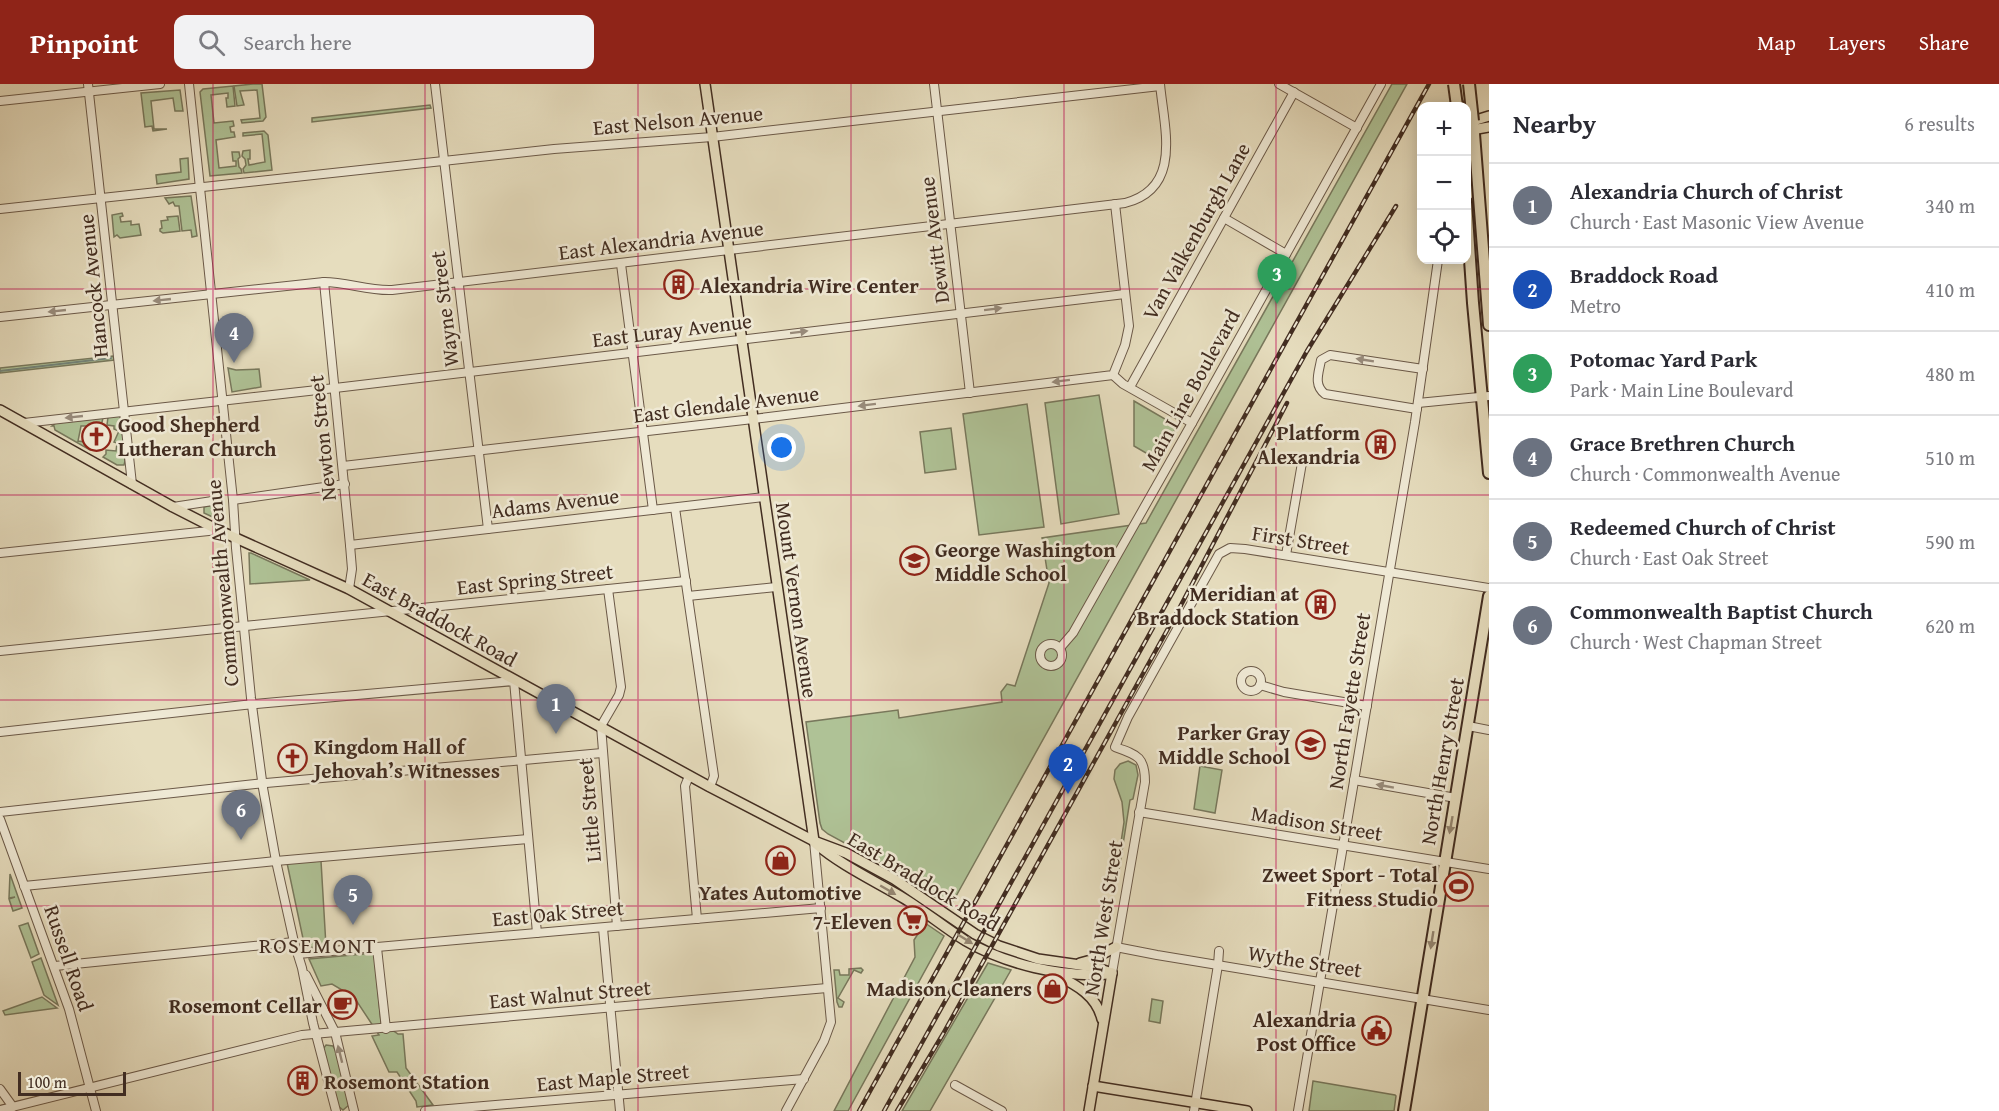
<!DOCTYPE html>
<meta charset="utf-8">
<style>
:root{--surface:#fff;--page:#f2f2f3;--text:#2b2b33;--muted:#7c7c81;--line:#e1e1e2;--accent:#8f2418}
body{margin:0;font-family:"Gentium Book Plus",serif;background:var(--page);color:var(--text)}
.controls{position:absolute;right:18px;top:18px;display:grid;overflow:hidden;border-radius:12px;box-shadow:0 3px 15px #0003}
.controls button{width:54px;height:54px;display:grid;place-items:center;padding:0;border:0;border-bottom:2px solid var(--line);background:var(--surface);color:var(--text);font:30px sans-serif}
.scale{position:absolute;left:18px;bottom:15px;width:108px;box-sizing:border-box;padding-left:6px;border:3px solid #422d21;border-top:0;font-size:16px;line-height:21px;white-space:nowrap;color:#422d21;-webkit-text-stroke:4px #efe9d5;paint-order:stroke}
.you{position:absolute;left:782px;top:364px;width:21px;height:21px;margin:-15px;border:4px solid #fff;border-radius:50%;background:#1a73e8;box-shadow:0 0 0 9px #1a73e833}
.badge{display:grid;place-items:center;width:39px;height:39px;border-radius:50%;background:var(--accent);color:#fff;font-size:20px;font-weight:700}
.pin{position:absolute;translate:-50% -50px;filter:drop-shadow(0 2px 3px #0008)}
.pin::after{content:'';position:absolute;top:32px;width:21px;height:18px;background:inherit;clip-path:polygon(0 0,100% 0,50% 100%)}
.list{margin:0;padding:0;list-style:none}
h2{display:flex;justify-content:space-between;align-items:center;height:78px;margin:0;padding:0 24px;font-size:26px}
h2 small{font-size:20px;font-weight:400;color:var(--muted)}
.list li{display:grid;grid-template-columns:39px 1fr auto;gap:18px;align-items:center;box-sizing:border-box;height:84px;padding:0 24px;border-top:2px solid var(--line)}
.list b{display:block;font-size:22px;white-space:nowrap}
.list p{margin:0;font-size:20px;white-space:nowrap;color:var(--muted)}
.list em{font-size:20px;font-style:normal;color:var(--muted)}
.icon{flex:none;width:33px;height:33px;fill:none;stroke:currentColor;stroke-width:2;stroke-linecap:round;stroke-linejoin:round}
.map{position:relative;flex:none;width:1489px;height:1027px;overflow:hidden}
header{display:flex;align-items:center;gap:36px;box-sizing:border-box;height:84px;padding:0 30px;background:var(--accent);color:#fff}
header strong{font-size:28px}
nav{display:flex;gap:33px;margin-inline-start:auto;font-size:21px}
.search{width:420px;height:54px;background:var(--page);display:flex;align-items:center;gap:15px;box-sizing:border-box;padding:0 21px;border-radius:12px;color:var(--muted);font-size:22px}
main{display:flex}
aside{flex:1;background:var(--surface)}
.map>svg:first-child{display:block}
.green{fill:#afc296;stroke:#78785c;stroke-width:1.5}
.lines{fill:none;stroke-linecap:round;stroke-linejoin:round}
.stream{stroke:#748377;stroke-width:2}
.minor-casing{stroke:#6b5948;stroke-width:10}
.major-casing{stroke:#422d21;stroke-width:12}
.highway-casing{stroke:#422d21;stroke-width:14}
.minor{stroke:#efe9d5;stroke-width:8}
.major{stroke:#e6ddbe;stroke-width:9}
.highway{stroke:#e6ddbe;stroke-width:10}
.rail-casing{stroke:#422d21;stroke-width:4.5}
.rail{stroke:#efe9d5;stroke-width:2;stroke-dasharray:7;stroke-linecap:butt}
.highway-bridge-casing{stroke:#422d21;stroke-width:14;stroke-linecap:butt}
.highway-bridge{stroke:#e6ddbe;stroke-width:10}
.oneway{fill:#988b7b}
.oneway2{fill:#948570}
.grid{fill:none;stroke:#c2185b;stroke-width:1.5;stroke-opacity:0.55}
.labels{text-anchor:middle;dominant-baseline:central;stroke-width:5;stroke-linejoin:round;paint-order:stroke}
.street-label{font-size:21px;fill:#422d21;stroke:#efe9d5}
.poi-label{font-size:21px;font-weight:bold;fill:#422d21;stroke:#efe9d5;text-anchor:end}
.neighbourhood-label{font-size:22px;letter-spacing:1.5px;fill:#422d21;stroke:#efe9d5}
</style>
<header>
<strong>Pinpoint</strong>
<div class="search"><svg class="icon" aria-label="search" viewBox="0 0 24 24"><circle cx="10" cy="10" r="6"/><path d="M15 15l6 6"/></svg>Search here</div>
<nav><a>Map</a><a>Layers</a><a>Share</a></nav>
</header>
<main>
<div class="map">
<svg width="1489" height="1027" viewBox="0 0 1489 1027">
<rect width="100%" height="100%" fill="#e6ddbe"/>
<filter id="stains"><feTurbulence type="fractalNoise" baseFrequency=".00333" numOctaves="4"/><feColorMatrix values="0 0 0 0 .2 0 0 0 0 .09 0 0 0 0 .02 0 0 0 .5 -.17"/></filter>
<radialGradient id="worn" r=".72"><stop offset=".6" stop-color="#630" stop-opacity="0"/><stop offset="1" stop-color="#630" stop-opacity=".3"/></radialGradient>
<!-- green -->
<g class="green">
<path d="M253,0H262L266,33L263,37L242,39L241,36L260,34L257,6L240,7L244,21L237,22L234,2Z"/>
<path d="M1392,0H1407L950,823L898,788L828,750L822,745L820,739L806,638L898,626L899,634L1002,618L1001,608L1007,600L1015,602L1049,499L1042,454L1146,439Z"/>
<path d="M233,2L235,22L227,23L226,14H228V9L211,11L214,39L233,37L234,42L230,43L231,48H234L235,53L216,56L219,84L236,82V77H233L232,68H239L240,73L238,75L239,83L241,85L242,89L210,92L200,8L203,5Z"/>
<path d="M180,6L183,27H175L173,14L151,17L154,45H167L153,47L152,42L145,43L141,9Z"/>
<path d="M430,21L431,24L312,38V34Z"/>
<path d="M264,47L268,51L272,86L244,89L243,85L246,81L245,75L242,72L243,67L250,66V75H248L249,81L265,78L262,50L243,52V49Z"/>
<path d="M188,74L189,95L157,100L156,91L181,88L180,75Z"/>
<path d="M191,112L197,152L192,153L191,146L182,147L179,122H175L173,118L169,120L165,114Z"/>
<path d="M122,129L123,132L120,133L121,138L131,137V141L139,140L141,151L120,154L117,151L114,153L112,131Z"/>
<path d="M178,132L180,147L163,149L160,147V145L162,144L161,137L168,136L167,133Z"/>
<path d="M113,272L114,276L0,289V284Z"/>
<path d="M228,284L236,286L259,285L261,303L232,308Z"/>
<path d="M1099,311L1119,430L1061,440L1045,319Z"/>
<path d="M1134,317L1177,342L1158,376L1134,362Z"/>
<path d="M1027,320L1044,443L979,451L963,330Z"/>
<path d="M119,332L121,334L125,377L124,381H117L103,373L106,370V366L116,367L117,359L114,358L119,347L114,345V342L107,341L108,333Z"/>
<path d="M103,334L101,342H81L78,357L94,359L90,366L55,346L54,342H52L56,339Z"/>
<path d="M951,344L956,385L925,389L920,348Z"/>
<path d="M223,419V436H219L204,429V423Z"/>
<path d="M249,469H251L310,496L250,500Z"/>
<path d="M1128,677L1136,681L1138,691L1133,715L1130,716L1119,786L1117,785L1124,738L1122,718L1114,695L1115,686L1120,680Z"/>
<path d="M1200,682L1222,686L1215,729L1194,725Z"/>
<path d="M321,777L326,862L305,864L287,779Z"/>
<path d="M10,790L22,824L13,827L9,815L15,813L9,814Z"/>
<path d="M28,839L39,870L31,874L19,842Z"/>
<path d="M925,839L944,852L848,1027H834L915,873L914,856Z"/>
<path d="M374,869L381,938L398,950H403L406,984L433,1021L417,1023L416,1017L397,988H389L372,952L379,951L354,913L332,900L321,902L309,875Z"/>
<path d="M41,874L58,921L44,911L32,878Z"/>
<path d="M988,879L1011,886L930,1027H902Z"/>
<path d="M861,884L863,886L861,889L854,886L838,914L844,918L842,923H839L837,918L834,886H839L840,891H849V885Z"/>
<path d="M42,913L57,924L5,931L3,927Z"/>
<path d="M1152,915L1163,917L1160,939L1149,937Z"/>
<path d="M326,961L333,962L336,967L348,1016L349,1021L343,1026L337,1021L323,965Z"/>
<path d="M1313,997L1395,1011L1396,1012L1394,1027H1309Z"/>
</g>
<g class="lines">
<!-- stream -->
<path class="stream" d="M0,287L111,274"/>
<defs>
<g id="minor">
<path d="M88,0L132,400"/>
<path d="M189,0L233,416L236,464L251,614L263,704L276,777L294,858L302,884L313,939L336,1027"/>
<path d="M435,0L488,445"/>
<path d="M934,0L970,309"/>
<path d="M1279,0L1357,44"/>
<path d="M0,17L160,0"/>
<path d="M0,125L554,65L712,53L1160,2"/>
<path d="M1224,134L1286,170"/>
<path d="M621,180L653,426"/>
<path d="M324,198L350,461L352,485L349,505"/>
<path d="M0,233L324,198C347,198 368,207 392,206L1125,119C1183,104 1164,44 1160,0"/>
<path d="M1113,291L1123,300L1192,339"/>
<path d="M1130,303L1294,8"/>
<path d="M1418,319L1489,312"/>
<path d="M1417,325L1325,310C1313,301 1319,288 1321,276L1330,271L1423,285"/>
<path d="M24,339L335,304L1125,210"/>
<path d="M343,382L753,335L1113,291L1125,261L1129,242L1115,120"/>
<path d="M233,416L345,400"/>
<path d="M173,423L219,416"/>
<path d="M675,424L714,692L710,703"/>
<path d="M350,461L764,413"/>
<path d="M0,469L218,446"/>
<path d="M1286,471L1303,373"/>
<path d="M608,505L621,603L619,611L601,642L617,842"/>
<path d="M688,512L776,503"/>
<circle cx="1051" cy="571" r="11"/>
<path d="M1060,564L1073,549L1192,339L1381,0"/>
<path d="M0,567L686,497"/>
<circle cx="1251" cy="597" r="10"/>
<path d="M1260,601L1284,608L1367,622"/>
<path d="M1468,642L1489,646"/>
<path d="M0,648L244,621L514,597L537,849"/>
<path d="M689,692L685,702L697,835"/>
<path d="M1354,696L1456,714"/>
<path d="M0,728L255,700L602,669"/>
<path d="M1139,728L1489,785"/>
<path d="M0,735L69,925L96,1027"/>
<path d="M24,802L276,777L528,755"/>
<path d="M603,844L620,1027"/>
<path d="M1116,863L1157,871L1489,926"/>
<path d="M377,864L386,945"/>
<path d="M298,870L821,824"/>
<path d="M55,882L294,858"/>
<path d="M1112,889L1145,698C1145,673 1138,671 1115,663L1128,633L1219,470L1230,464L1245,465L1489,504"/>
<path d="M306,891L335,948L354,1027"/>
<path d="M955,1001L1002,1027"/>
<path d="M0,1005L13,1023"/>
<path d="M0,1026L302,951L827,904"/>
<path d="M425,1027L804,995"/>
<path d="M786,1027L824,957L831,938L814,757"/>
<path d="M1194,1027L1218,881L1219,867"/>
<path d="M1298,1027L1415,338L1438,176"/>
</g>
<g id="major">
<path d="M705,0L814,757"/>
<path d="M1456,22L1466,0"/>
<path d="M1473,37L1489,32"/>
<path d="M1466,47L1489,43"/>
<path d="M0,326L173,423L218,446L349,505L710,703L814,757L846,769L894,795L975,850L999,862L1038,875L1094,883L1112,889"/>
<path d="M815,759C842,782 875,797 905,815C926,828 945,844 966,857C1005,880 1063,894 1108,890"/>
<path d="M1080,879L1091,876L1116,863"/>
<path d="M1053,889C1074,900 1096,910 1102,935"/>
<path d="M1093,1002L1247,1027"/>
<path d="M1089,1027L1112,889"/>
</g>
<g id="highway">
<path d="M1473,37L1489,241"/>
<path d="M1466,118L1473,219L1489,389"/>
<path d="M1404,1027L1489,512"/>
</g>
</defs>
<!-- minor casing -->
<use href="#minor" class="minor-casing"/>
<!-- major casing -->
<use href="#major" class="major-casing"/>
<!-- highway casing -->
<use href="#highway" class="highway-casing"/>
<!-- minor -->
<use href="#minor" class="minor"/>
<!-- major -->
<use href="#major" class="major"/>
<!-- highway -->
<use href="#highway" class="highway"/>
<defs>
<g id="rail">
<path d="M859,1027L1429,0"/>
<path d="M884,1027L1307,267L1396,122"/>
<path d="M897,1027L943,950L1180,523L1287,319"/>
</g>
</defs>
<!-- rail casing -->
<use href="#rail" class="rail-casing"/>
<!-- rail -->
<use href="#rail" class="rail"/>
<defs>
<g id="highway-bridge">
<path d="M1454,0L1457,22"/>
<path d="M1469,0L1473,37"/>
</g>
</defs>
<!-- highway-bridge casing -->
<use href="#highway-bridge" class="highway-bridge-casing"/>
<!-- highway-bridge -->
<use href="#highway-bridge" class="highway-bridge"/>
</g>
<!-- one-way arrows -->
<defs><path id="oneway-solid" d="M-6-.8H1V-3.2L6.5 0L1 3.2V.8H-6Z" transform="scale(1.5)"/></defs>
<g class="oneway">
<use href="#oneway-solid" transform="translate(162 216) rotate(174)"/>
<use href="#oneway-solid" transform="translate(993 225) rotate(-7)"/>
<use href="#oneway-solid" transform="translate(57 227) rotate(174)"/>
<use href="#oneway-solid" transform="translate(799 248) rotate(-7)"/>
<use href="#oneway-solid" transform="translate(1365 276) rotate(-171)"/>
<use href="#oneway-solid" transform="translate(1061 297) rotate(173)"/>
<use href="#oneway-solid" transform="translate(867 321) rotate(173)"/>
<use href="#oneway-solid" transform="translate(74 333) rotate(174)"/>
<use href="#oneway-solid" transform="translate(1385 702) rotate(-170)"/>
<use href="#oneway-solid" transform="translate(340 970) rotate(-104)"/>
</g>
<g class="oneway2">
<use href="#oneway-solid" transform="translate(1451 741) rotate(100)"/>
<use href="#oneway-solid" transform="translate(888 806) rotate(30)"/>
<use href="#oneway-solid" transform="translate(965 855) rotate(32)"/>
<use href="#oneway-solid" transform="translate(1432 856) rotate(99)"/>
</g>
<!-- grid -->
<path class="grid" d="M213,0V1027M425,0V1027M638,0V1027M851,0V1027M1064,0V1027M1276,0V1027M0,205H1489M0,411H1489M0,616H1489M0,822H1489"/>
<!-- icons -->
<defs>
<symbol id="building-ring" viewBox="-11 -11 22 22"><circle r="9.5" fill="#efe9d5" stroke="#8f2418" stroke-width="1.5"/><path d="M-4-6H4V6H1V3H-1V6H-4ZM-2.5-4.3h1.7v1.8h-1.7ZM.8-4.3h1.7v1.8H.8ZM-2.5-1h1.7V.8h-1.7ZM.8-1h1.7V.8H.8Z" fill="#8f2418"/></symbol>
<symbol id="church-ring" viewBox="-11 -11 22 22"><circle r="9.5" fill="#efe9d5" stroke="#8f2418" stroke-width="1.5"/><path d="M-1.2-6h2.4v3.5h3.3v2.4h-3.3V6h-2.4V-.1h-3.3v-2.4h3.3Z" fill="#8f2418"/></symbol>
<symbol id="school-ring" viewBox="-11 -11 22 22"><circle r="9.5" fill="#efe9d5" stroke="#8f2418" stroke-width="1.5"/><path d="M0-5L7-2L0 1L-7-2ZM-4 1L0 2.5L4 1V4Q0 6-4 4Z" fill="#8f2418"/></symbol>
<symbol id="shop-ring" viewBox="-11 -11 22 22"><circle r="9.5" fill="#efe9d5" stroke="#8f2418" stroke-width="1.5"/><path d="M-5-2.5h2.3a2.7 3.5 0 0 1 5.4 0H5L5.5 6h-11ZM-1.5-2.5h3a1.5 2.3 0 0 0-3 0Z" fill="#8f2418"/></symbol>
<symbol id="stadium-ring" viewBox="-11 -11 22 22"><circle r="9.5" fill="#efe9d5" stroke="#8f2418" stroke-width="1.5"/><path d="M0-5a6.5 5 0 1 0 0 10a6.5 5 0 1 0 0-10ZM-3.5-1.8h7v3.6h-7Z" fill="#8f2418"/></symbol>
<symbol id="supermarket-ring" viewBox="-11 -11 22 22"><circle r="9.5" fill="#efe9d5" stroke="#8f2418" stroke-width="1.5"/><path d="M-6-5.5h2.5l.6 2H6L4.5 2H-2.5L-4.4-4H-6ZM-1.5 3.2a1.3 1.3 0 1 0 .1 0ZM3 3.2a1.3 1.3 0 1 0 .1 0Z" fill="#8f2418"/></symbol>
<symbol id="cafe-ring" viewBox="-11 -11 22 22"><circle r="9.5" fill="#efe9d5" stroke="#8f2418" stroke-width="1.5"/><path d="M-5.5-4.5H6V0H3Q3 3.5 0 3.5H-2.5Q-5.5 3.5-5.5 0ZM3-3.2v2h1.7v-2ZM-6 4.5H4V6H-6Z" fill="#8f2418"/></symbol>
<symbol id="civic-ring" viewBox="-11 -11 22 22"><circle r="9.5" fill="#efe9d5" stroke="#8f2418" stroke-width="1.5"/><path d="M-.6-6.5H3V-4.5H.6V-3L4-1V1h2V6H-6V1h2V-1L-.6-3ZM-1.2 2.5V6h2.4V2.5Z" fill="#8f2418"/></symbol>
</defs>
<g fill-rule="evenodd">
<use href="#building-ring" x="662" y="184" width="33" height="33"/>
<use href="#church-ring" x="80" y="336" width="33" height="33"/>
<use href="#building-ring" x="1364" y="344" width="33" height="33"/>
<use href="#school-ring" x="898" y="460" width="33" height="33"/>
<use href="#building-ring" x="1304" y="504" width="33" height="33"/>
<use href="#school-ring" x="1294" y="644" width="33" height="33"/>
<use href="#church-ring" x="276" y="658" width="33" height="33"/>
<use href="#shop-ring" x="764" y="760" width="33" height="33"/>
<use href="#stadium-ring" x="1442" y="786" width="33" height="33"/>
<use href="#supermarket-ring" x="896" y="820" width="33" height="33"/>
<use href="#shop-ring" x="1036" y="888" width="33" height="33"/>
<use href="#cafe-ring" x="326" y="904" width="33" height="33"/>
<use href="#civic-ring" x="1360" y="930" width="33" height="33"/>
<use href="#building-ring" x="286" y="980" width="33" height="33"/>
</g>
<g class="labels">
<!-- street labels -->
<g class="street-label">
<text transform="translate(678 36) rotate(-5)">East Nelson Avenue</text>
<text transform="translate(1196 147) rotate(-61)">Van Valkenburgh Lane</text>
<text transform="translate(661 156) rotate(-7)">East Alexandria Avenue</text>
<text transform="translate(934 156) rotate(-97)">Dewitt Avenue</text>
<text transform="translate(93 202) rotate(-96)">Hancock Avenue</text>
<text transform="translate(444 225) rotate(-97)">Wayne Street</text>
<text transform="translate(672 246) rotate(-7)">East Luray Avenue</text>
<text transform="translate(1190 306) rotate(-61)">Main Line Boulevard</text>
<text transform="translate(726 320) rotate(-7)">East Glendale Avenue</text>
<text transform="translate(322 354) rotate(-96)">Newton Street</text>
<text transform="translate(555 419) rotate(-7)">Adams Avenue</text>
<text transform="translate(1301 456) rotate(9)">First Street</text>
<text transform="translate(535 495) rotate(-6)">East Spring Street</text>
<text transform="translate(222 499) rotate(-95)">Commonwealth Avenue</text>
<text transform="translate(797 516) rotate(82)">Mount Vernon Avenue</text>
<text transform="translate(440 535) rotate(29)">East Braddock Road</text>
<text transform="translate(1349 617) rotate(-81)">North Fayette Street</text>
<text transform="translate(1442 677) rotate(-80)">North Henry Street</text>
<text transform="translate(589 726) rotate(-95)">Little Street</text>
<text transform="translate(1317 739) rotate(9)">Madison Street</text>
<text transform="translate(924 797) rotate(31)">East Braddock Road</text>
<text transform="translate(558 829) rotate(-5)">East Oak Street</text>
<text transform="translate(1103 834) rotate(-81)">North West Street</text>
<text transform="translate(69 874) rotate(71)">Russell Road</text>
<text transform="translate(1305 877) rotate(9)">Wythe Street</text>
<text transform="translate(570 910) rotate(-5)">East Walnut Street</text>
<text transform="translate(613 993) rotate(-5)">East Maple Street</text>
</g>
<!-- poi labels -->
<g class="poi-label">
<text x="700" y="201" text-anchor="start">Alexandria Wire Center</text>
<text x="118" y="340" text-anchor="start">Good Shepherd<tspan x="118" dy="24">Lutheran Church</tspan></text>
<text x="1360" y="348">Platform<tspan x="1360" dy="24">Alexandria</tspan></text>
<text x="935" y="465" text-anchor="start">George Washington<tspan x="935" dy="24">Middle School</tspan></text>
<text x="1299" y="509">Meridian at<tspan x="1299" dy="24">Braddock Station</tspan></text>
<text x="1290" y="648">Parker Gray<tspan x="1290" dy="24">Middle School</tspan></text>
<text x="314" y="662" text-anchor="start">Kingdom Hall of<tspan x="314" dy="24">Jehovah’s Witnesses</tspan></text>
<text x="1438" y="790">Zweet Sport - Total<tspan x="1438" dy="24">Fitness Studio</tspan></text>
<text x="780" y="808" text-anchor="middle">Yates Automotive</text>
<text x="892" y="837">7-Eleven</text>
<text x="1032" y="904">Madison Cleaners</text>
<text x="322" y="921">Rosemont Cellar</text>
<text x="1356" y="935">Alexandria<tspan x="1356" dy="24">Post Office</tspan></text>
<text x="324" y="997" text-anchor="start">Rosemont Station</text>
</g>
<!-- neighbourhood labels -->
<g class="neighbourhood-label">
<text x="318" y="861">ROSEMONT</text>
</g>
</g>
<rect width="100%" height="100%" filter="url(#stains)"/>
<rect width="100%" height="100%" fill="url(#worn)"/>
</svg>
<div class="controls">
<button>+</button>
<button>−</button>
<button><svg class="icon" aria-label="locate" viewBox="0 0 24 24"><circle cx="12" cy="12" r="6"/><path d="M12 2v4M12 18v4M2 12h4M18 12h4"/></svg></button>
</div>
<div class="scale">100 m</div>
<div class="you"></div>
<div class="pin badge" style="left:556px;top:650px;background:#6b7280">1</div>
<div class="pin badge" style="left:1068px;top:710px;background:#1a4fb4">2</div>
<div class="pin badge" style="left:1277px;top:220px;background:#2e9e5b">3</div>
<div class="pin badge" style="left:234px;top:279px;background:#6b7280">4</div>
<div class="pin badge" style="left:353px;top:841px;background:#6b7280">5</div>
<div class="pin badge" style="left:241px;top:756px;background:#6b7280">6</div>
</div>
<aside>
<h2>Nearby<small>6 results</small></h2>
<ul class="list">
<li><span class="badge" style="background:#6b7280">1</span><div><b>Alexandria Church of Christ</b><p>Church · East Masonic View Avenue</p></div><em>340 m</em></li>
<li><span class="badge" style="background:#1a4fb4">2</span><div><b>Braddock Road</b><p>Metro</p></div><em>410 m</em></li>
<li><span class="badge" style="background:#2e9e5b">3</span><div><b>Potomac Yard Park</b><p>Park · Main Line Boulevard</p></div><em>480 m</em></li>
<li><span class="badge" style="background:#6b7280">4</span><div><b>Grace Brethren Church</b><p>Church · Commonwealth Avenue</p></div><em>510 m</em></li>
<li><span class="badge" style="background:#6b7280">5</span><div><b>Redeemed Church of Christ</b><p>Church · East Oak Street</p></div><em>590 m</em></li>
<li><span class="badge" style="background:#6b7280">6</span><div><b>Commonwealth Baptist Church</b><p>Church · West Chapman Street</p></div><em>620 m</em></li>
</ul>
</aside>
</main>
